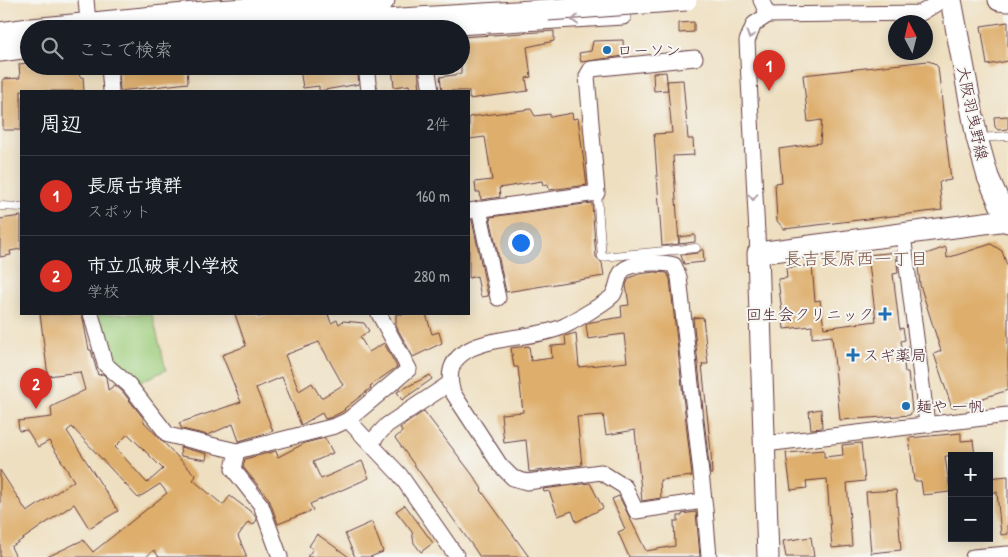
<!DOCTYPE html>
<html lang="ja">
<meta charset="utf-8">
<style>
:root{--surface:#171b24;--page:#242831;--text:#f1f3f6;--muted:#9ea1a6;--line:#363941;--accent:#d93025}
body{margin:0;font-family:"Patrick Hand","Klee One",sans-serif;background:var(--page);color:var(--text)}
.controls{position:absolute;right:15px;bottom:15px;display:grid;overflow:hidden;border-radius:0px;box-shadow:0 2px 12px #0003}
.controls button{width:45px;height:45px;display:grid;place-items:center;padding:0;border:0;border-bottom:1px solid var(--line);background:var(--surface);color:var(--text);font:25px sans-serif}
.compass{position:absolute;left:888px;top:15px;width:45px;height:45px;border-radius:50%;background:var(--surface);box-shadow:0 2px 12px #0003;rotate:353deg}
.you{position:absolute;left:520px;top:242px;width:18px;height:18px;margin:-12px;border:4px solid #fff;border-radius:50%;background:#1a73e8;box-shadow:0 0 0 8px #1a73e833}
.badge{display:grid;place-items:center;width:32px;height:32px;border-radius:50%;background:var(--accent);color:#fff;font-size:16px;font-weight:700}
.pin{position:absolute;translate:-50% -41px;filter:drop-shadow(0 1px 2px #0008)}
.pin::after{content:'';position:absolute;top:26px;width:18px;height:15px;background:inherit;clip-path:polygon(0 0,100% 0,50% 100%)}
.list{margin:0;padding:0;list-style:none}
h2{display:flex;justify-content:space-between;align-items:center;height:65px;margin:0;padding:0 20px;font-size:21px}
h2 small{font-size:16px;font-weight:400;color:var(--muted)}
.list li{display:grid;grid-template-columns:32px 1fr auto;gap:15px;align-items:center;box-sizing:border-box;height:80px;padding:0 20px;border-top:1px solid var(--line)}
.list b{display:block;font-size:19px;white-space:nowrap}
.list p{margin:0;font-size:16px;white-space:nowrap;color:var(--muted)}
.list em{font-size:16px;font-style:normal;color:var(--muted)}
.icon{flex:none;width:28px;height:28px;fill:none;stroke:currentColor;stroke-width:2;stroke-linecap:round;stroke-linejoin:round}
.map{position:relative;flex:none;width:1008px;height:557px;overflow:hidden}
.search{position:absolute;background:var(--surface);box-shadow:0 2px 12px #0003;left:20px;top:20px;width:450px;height:55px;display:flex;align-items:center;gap:12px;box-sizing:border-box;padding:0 18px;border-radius:28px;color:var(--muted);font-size:19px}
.panel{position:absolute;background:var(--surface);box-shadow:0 2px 12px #0003;left:20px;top:90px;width:450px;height:225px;border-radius:0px}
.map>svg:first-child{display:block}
.green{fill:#9ece7d;stroke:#747654}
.building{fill:#deae6c;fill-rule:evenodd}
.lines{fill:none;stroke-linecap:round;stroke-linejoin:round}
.lane-casing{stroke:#633c41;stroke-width:9}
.street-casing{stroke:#633c41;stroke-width:17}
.secondary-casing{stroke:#633c41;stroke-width:23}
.lane{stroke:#fff;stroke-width:8}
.street{stroke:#fff;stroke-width:15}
.secondary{stroke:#fff;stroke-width:21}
.secondary-bridge-casing{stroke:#633c41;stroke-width:23;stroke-linecap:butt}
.secondary-bridge{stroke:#fff;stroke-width:21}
.oneway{stroke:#ae9aa0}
.poi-dot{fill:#1f6fb2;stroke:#f6f6f2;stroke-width:2}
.labels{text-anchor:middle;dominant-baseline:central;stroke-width:4;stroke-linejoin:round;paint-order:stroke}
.poi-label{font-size:16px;fill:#4a1f2b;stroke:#f6f6f2;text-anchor:start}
.street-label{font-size:16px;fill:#4a1f2b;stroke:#f6f6f2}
.neighbourhood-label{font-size:18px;fill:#7e5142;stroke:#f6f6f2}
</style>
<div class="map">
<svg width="1008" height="557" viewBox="0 0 1008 557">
<rect width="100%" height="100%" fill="#f6f6f2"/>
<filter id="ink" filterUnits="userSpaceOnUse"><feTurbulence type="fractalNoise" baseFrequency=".02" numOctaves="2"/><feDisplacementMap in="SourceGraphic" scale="10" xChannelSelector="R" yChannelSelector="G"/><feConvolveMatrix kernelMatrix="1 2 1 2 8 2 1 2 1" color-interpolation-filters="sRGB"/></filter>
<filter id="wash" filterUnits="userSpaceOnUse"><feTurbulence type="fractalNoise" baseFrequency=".0096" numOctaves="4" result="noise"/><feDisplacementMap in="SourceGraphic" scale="20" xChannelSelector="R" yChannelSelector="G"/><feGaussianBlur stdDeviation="1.12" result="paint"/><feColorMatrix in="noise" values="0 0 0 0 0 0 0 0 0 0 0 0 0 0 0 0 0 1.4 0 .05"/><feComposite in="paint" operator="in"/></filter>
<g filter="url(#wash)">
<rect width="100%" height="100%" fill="#eedfc0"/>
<!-- green -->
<path class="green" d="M97,314H152L166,370L135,384L108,361Z"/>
<g id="blocks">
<!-- building -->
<g class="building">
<path d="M694,22V32L679,33V23Z"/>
<path d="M1008,22V61L987,65L981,26Z"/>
<path d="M554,31V41L527,47L531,77L526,78L528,91L469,99V91H442L440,77L461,74V37Z"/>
<path d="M623,40L624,56L581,62L579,53L591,51L593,41Z"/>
<path d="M928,61L934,63L938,67L951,180L939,182L942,210L784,229L777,221L775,183L782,182L779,149L820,143L822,120L808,122L803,75Z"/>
<path d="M29,63V66H78L80,77H83L84,91H21V130H3V79L20,78L19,64Z"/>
<path d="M124,66H187L188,83L120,91L119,68Z"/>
<path d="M319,66H357L359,84L319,91V86L303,88L300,69Z"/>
<path d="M392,66H418L420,91H410L409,85L394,87Z"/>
<path d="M666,72L668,90L654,91L653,73Z"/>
<path d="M683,80L688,139H693L694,155L673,156L679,244L662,246L654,134L672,133L667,81Z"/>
<path d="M531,109L535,116L550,114V117L572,113L573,119L578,118L587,185L549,190L548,184L543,185L542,181L499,188L500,197L481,200L480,192H476L475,182L492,180L485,137L469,139V117Z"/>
<path d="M1008,116V129L998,130L995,127L994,117Z"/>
<path d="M592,203L596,257L602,263L604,276L506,292L490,217Z"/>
<path d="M21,216V249L10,251L11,255L0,257V219Z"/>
<path d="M469,220H472L488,296L481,297L477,276L469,278Z"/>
<path d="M695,235V242L679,244V237Z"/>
<path d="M991,244L1002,251L1008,268V390L952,408L934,354L941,351L920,285L917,257L946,247L947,258Z"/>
<path d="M703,249L704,262L684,264L681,255L697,253Z"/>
<path d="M896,252L898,273L893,274L899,324L900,329L903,328L905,340L901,341L905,372H908L912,411L910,415L898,416L840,420L832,336L812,338V326L784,329L778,279L787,278L786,268L812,265L815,301L820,300L824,328L876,321L868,255Z"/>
<path d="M655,272L667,273L670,279L692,476L660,480L661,498L642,501L635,430L606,435L603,415L577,417L582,465L529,472L526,440L504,443L501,414L523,412L518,367H514L511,348L529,346L531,361L552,358L551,346L566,345L565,336L576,333L579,367L627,362L624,334L588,339L586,325L591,322L622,317L621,306L629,305L626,285L629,278L639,274Z"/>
<path d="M40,314H82L89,350H91L98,375L103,374L106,377L108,390L115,385L122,391L144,419L142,420L196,476L193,480L223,505L230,496L254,514L257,520L253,525L248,522L238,536L247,557H159L154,550L146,557H47L83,540L93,552L167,493L160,484L138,498L72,427L67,431L118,511L89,528L74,504L11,547L16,557H0V470L27,512L74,481L49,441L38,447L27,430L19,431L18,421L52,417L51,407L85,390L80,372L48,376ZM128,434L163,469L147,483L115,447Z"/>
<path d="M235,314H257L258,317L270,314H328L331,323L337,320L339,324L343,321L364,323L369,331L360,337L369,352L384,343L397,367L370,386L371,388L344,409L345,410L332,417L325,419L322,413L301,425L282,377L256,388L273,431L239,441L233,424L208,435L182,429L179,423L241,402L222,355L246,346ZM319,342L343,385L321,398L312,383L299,391L285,355Z"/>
<path d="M396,314H426L432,334L439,332L442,343L413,357L396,326Z"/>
<path d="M703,317L708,364H702L711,453L712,474H710L693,318Z"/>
<path d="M430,375L432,379L402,400L397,392Z"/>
<path d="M821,409L822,428L811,429L809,411Z"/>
<path d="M424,411L472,474L482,489L481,490L529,557H480L474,548L395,438L402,432L400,428Z"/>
<path d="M961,433V441L973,440L975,456H945L950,492L923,495L921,481H914L909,438Z"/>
<path d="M325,438L333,453L313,462L321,479L362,461L369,478L310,504L313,510L278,524L269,499L243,467L245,459L276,451L278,457L305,443Z"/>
<path d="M861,443L865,481L847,483L852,546L832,548L827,479L806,481L807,488L791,490L786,453L824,450V457L843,455L842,445Z"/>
<path d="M180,447L207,454L206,460L181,456Z"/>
<path d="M1008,476V534L1001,535L997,492L989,493V478Z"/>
<path d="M590,483L603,508L576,522L572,511L558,516L549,491L544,492L543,489Z"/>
<path d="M896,490L901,550L871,553L866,492Z"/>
<path d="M619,496L646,551L675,546L674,521H678V516H682V514L696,512L700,557H629L618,532L625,529L612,499Z"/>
<path d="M405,505L433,543L421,552L414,543L412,532L396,511Z"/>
<path d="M372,522L383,552L370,557H355L345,534Z"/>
<path d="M317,534L349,557H307L313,549L309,546Z"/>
<path d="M811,537L814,557H786L783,541Z"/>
</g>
</g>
</g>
<g filter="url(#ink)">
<use href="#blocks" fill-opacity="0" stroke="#633c41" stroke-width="1"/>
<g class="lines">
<defs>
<g id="lane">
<path d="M979,138L1008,136"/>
<path d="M597,193L602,257L696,248"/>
<path d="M0,206L21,207"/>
</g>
<g id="street">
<path d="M86,0L88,21"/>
<path d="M761,0L768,15"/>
<path d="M425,29L623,17L622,0"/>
<path d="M109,66L111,91"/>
<path d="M366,66L369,91"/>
<path d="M427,66L431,91"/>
<path d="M479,209L498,298"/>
<path d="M469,211L597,193L587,76L591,69L695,58"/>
<path d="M903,235L927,424"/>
<path d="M758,253L747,41L754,24L768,15L921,13L942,0"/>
<path d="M91,314L105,364L129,385L168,435L237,451L335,426L348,420L409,369L379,314"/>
<path d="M348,420L400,475L457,557"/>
<path d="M370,443L387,425L450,383"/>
<path d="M765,444L1008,415"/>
<path d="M237,451L233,469L261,505L280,557"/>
<path d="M703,501L636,511L625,487L601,472L527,482L513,478L500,465L453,393C433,331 529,343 562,327C570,324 610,300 613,295C617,289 617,280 621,273C627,261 663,262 674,265L679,277L705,509L709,557"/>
<path d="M973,557L1008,554"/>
</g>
<g id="secondary">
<path d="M951,0L977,138L988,177L1008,222"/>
<path d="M999,0L1008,1"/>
<path d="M32,29L215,11L384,0"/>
<path d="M236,29L548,10"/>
<path d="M0,33L29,29"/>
<path d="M0,51L29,47"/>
<path d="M768,557L758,253L1007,220"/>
</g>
</defs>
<!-- lane casing -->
<use href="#lane" class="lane-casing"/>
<!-- street casing -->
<use href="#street" class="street-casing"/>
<!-- secondary casing -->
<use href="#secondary" class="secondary-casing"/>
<!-- lane -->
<use href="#lane" class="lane"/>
<!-- street -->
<use href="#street" class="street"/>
<!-- secondary -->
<use href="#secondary" class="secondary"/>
<defs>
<path id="secondary-bridge" d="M548,10L686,0"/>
</defs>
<!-- secondary-bridge casing -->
<use href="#secondary-bridge" class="secondary-bridge-casing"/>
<!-- secondary-bridge -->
<use href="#secondary-bridge" class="secondary-bridge"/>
</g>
<!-- one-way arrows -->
<defs><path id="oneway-chevron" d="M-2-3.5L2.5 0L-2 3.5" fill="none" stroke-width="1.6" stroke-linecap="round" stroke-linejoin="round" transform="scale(1.25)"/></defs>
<g class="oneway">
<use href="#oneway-chevron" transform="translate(575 20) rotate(177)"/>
<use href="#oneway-chevron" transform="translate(750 35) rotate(109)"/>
<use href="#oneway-chevron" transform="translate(753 197) rotate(88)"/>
</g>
</g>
<!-- markers -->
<g class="poi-dot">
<circle cx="607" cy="50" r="5"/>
<path d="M882.5 306.5h5v5h5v5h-5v5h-5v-5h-5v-5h5z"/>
<path d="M850.5 347.5h5v5h5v5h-5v5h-5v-5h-5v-5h5z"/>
<circle cx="906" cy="406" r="5"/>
</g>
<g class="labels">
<!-- poi labels -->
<g class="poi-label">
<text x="617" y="50">ローソン</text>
<text x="874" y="314" text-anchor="end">回生会クリニック</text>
<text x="863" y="355">スギ薬局</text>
<text x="916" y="406">麺や 一帆</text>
</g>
<!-- street labels -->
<g class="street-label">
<text transform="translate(973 113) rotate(78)">大阪羽曳野線</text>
</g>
<!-- neighbourhood labels -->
<g class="neighbourhood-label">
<text x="856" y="258">長吉長原西一丁目</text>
</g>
</g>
</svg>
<div class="controls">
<button>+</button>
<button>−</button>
</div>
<svg class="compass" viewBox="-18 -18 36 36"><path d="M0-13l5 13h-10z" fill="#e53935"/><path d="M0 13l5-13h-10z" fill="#9ea1a6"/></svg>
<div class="you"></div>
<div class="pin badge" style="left:769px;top:91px">1</div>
<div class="pin badge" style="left:36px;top:409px">2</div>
<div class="search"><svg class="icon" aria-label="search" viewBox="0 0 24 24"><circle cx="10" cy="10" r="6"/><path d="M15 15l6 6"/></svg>ここで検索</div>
<section class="panel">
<h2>周辺<small>2件</small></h2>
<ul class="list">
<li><span class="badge">1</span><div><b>長原古墳群</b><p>スポット</p></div><em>160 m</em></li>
<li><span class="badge">2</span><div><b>市立瓜破東小学校</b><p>学校</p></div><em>280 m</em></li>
</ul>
</section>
</div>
